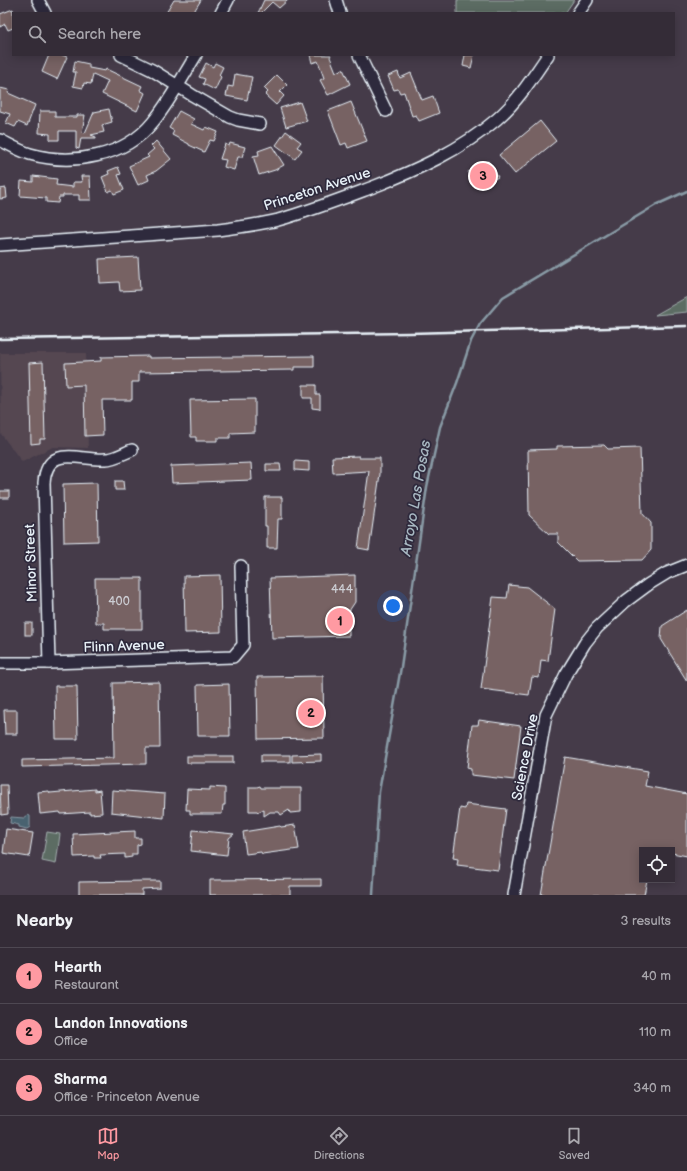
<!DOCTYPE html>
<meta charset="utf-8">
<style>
:root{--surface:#342c37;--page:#3f3842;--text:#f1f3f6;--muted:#a9a7ad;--line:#4e4852;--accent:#ff9aa2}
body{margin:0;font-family:"Balsamiq Sans",sans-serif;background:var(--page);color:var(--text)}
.controls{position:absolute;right:12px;bottom:12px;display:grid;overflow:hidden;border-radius:0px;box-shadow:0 2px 10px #0003}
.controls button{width:36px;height:36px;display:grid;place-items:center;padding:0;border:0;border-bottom:1px solid var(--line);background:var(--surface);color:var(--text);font:20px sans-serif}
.you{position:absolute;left:393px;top:606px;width:14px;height:14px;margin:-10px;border:3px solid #fff;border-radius:50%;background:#1a73e8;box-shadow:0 0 0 6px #1a73e833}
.badge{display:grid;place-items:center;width:26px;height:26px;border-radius:50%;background:var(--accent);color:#111;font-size:13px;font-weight:700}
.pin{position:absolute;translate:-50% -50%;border:2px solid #fff;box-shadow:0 1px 4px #0006}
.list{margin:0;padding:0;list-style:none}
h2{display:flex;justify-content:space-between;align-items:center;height:52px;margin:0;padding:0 16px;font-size:17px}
h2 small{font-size:13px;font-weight:400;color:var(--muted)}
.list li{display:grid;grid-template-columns:26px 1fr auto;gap:12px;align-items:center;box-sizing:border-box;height:56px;padding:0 16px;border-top:1px solid var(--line)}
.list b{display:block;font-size:15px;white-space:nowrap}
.list p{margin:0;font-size:13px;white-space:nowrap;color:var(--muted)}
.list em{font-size:13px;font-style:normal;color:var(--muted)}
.icon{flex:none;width:22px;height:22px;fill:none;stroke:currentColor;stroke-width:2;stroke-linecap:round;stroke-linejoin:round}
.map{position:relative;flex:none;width:687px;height:895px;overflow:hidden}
.search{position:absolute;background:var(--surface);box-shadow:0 2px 10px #0003;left:12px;right:12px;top:12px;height:44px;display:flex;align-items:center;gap:10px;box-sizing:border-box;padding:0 14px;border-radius:0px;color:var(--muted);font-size:15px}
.sheet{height:220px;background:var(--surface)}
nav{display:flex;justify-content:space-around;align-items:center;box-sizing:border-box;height:56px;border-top:1px solid var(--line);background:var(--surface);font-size:11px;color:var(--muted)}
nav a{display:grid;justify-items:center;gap:2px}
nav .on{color:var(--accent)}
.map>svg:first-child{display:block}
.built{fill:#544751}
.green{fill:#5c6c63;stroke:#a2aeae}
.water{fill:#496270;stroke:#899ba6}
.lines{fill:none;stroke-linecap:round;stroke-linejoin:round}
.stream{stroke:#899ba6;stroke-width:2.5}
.building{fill:#776264;stroke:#e8f1f8}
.minor-casing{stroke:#e8f1f8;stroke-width:14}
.minor{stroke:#2f2a3d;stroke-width:11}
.rail{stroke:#e8f1f8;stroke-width:2.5}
.labels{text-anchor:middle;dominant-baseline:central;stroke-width:3.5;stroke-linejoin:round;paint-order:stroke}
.number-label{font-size:12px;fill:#cccdd3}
.street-label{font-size:14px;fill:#e8f1f8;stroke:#2f2a3d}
.water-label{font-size:15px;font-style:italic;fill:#a8b8c2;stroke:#2f2a3d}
</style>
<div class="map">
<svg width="687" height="895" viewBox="0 0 687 895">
<rect width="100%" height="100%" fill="#453b49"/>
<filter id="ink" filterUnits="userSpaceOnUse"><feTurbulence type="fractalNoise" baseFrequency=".025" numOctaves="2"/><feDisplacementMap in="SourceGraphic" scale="8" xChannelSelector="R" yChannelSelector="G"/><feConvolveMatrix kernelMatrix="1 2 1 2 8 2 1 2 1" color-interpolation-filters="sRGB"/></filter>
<g filter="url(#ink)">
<!-- built -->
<path class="built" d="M0,353H86L88,448L53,447L22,462L1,434Z"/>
<!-- green -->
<g class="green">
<path d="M457,0H574L565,13H457Z"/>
<path d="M687,297V312L655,315Z"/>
<path d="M47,832L60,834L56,864L42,861Z"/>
</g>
<!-- water -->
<path class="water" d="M28,815L30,816V827L27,829L19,827V825L10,823L11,817L24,818Z"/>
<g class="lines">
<!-- stream -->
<path class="stream" d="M373,895L379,792L401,667L427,487L440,427L457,383L471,341L480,324L503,297L656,205L687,191"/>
</g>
<!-- building -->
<g class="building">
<path d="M174,0H201L193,13H166Z"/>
<path d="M264,0H288L279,8L272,2L261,13H258Z"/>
<path d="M13,9V28L8,30L5,24L0,27V14Z"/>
<path d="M49,55H62L67,57L57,79L42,72Z"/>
<path d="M310,55H331L330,57L336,72L343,69L350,84L328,95L320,80L324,78L318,61L312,63Z"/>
<path d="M465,55H474L471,68L463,66Z"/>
<path d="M75,61L89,64V68L105,71L106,69L142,86L140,90L145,93L137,111L102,94L108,81L93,74L91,84L84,83L83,88L73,86L76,72H73Z"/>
<path d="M206,63L213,67L215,63L223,67L219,75L221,77L215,90L203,84L205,79L199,77Z"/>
<path d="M398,72L400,78L411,73L422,100L433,96L439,113L419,121L416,115L412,116L404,92L400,93L398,89L394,90L388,76Z"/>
<path d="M235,74L252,77L247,100L226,96L228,86L233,87Z"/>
<path d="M277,75L287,85L280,92L284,96L276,105L265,95L268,92L264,88Z"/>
<path d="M0,88L9,90L8,93L35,105L27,126L18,122L15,127L6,123L10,114L0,111Z"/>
<path d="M300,102L307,121L286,127L280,108Z"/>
<path d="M351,102L367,141L348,148L346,143L341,145L328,111Z"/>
<path d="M109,109L112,122L102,125L104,132L91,135L96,137V138H81L79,149L76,148V131H59V140H50V134L39,133L40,111H55V117H77V115H85L82,132L85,133L94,112Z"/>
<path d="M179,111L194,119L191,124L204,130L206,127L218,132L214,141L210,140L204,152L189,145V144L172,135L174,131L169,128Z"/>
<path d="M540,121L556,141L515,174L499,155Z"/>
<path d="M286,131L301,142L297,147L302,150L295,159L276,145Z"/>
<path d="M156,141L171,159L156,171L147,175L149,180L138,185L129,166L149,157L147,155L154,149L151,146Z"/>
<path d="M230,143L245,147L242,157H238L234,170L224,167L226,160L220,159L225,144L229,146Z"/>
<path d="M272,146L284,165L275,170L259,175L253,156L259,155L258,151Z"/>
<path d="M488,161L498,177L486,184L484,180L475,185L468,172Z"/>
<path d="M118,167L121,174L118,175L124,190L114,194L112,190L108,192L102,177L109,174L108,171Z"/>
<path d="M33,176L57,179L56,185L73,187V182H82L81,176H90L91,200H79V195H63V197H59L58,203L46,202V198L20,196L21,181L33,182Z"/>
<path d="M6,188L7,198L0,199V189Z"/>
<path d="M138,257L140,290L120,291L119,282L100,283L99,259Z"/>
<path d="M149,356V358L314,356V367H294V370L139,372V382H132V400H102L103,435L85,436L84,385L66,386L65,363L101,361V357Z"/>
<path d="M43,362L45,439H40V443L31,444L29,363Z"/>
<path d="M303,385H316V395H320V409L312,408V398H303Z"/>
<path d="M255,399V432L230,433V438H217V441H196V437H191L190,400Z"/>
<path d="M604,445L608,449L640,448L642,513L651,523V550L642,560L577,561L558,542V534H549L529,515L528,450L557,449V446Z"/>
<path d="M359,456V458H380V474L369,550L358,548L369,471L333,473L332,457Z"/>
<path d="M295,461L309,462V471L295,470Z"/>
<path d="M251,463L252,480L172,483L171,466Z"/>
<path d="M266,464H280L281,471H266Z"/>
<path d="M115,481H123L124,490H115Z"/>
<path d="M97,483L98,541L64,542L63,484Z"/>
<rect x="0" y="491" width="9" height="7"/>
<path d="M265,497H282V519H278L277,548H267V526H265Z"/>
<path d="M220,575L221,632L185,633L184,576Z"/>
<path d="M355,575V602L349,611V636L272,638L270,578Z"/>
<path d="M95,578H142V629H104V623H96Z"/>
<path d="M509,585L527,587L555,609L548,661L541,660L539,678L532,677L529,695L481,689L493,597L507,598Z"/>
<path d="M687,610V681L661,639L662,626Z"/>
<rect x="25" y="623" width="7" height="12"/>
<path d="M323,676L324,738L258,739L257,677Z"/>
<path d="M159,682L160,748H146V764L22,767V760L114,758L113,683Z"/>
<path d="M229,684L230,736H198L197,685Z"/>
<path d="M55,686H77L78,739H56Z"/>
<path d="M4,710H17V734H5Z"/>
<path d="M479,720L521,726L514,780L471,775V769L467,768L472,725H478Z"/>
<path d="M321,754V761L292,762V755Z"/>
<rect x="261" y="755" width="29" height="7"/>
<rect x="187" y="756" width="46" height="7"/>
<path d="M565,757L648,771L645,786L687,794V856L672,853V850H642V880H647L644,895H541Z"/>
<path d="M0,785H7L8,814L1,815Z"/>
<path d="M260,786L261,788H301V812L290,813L289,810L281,815L279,812H270L264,816V809L258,812L257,811H249V787H257Z"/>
<path d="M210,787L225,788V805H223L222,814H190V810H186L187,789L210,790Z"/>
<path d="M95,789V791L100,790L102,813L90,814V812L61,814L60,812L40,814L38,792L49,791L50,793Z"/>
<path d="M112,790L165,794L164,818L111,812Z"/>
<path d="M466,804L506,809L498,870L457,865L458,859L453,858L460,808L465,809Z"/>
<path d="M295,825L299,849L262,854L261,852L246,854L243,832L280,826L281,827Z"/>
<path d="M6,829L33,833L29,857L3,853Z"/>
<path d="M193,830L234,834L229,838L227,855L191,851Z"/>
<path d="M135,831V838H141V844L137,845V854H132V857L125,858V854L100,855L101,858H94V856L74,857L73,834Z"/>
<path d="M321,879V886H290V895H210V880Z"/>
<path d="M145,881H160V888L142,889V895H79V882Z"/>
</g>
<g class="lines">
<defs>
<g id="minor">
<path d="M38,0L45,13"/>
<path d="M336,0L340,13"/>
<path d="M221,13L228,0"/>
<path d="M578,13L587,0"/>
<path d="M121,55L152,70L192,95L230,117L238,120L260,124"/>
<path d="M359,55L386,111"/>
<path d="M0,140C10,145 20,151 30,154C72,166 125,157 153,122C170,101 182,78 196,55"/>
<path d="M0,245L218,230C238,227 258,225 278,220C310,211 341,199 373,187C417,170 461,150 497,119C518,101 533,77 548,55"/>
<path d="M0,663H49L233,657L243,645L241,566"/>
<path d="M49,663L44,483C47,443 79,461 106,459C114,459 124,453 132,450"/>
<path d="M514,895L546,715L566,674L585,643L597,628L626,601L649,584L667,573L687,565"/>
</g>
</defs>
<!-- minor casing -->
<use href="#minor" class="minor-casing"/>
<!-- minor -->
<use href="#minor" class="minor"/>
<!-- rail -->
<path class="rail" d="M0,339L410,333L687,326"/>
</g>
</g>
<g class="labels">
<!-- number labels -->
<g class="number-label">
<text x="342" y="589">444</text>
<text x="119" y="601">400</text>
</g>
<!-- street labels -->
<g class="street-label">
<text transform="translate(317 189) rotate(-18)">Princeton Avenue</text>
<text transform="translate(31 563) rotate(-92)">Minor Street</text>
<text transform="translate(124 646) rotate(-2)">Flinn Avenue</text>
<text transform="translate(525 757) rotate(-79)">Science Drive</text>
</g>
<!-- water labels -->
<g class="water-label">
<text transform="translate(416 498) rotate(-80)">Arroyo Las Posas</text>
</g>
</g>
</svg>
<div class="controls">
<button><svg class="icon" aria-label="locate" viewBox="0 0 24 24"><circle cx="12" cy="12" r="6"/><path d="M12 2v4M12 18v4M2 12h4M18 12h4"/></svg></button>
</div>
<div class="you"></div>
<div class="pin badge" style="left:340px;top:621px">1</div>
<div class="pin badge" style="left:311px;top:713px">2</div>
<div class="pin badge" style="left:483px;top:176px">3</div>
<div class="search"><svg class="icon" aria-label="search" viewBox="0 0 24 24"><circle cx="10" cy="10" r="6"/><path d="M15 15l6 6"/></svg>Search here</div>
</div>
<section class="sheet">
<h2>Nearby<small>3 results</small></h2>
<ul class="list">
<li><span class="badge">1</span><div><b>Hearth</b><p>Restaurant</p></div><em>40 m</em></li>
<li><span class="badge">2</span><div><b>Landon Innovations</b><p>Office</p></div><em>110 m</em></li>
<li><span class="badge">3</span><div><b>Sharma</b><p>Office · Princeton Avenue</p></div><em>340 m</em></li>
</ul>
</section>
<nav>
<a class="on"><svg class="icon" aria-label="map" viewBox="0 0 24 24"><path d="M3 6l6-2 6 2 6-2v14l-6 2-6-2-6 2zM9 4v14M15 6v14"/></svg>Map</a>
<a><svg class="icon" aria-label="directions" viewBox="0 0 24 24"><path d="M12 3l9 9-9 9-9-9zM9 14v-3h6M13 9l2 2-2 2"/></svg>Directions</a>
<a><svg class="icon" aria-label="saved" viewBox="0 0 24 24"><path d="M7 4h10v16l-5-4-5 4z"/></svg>Saved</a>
</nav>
